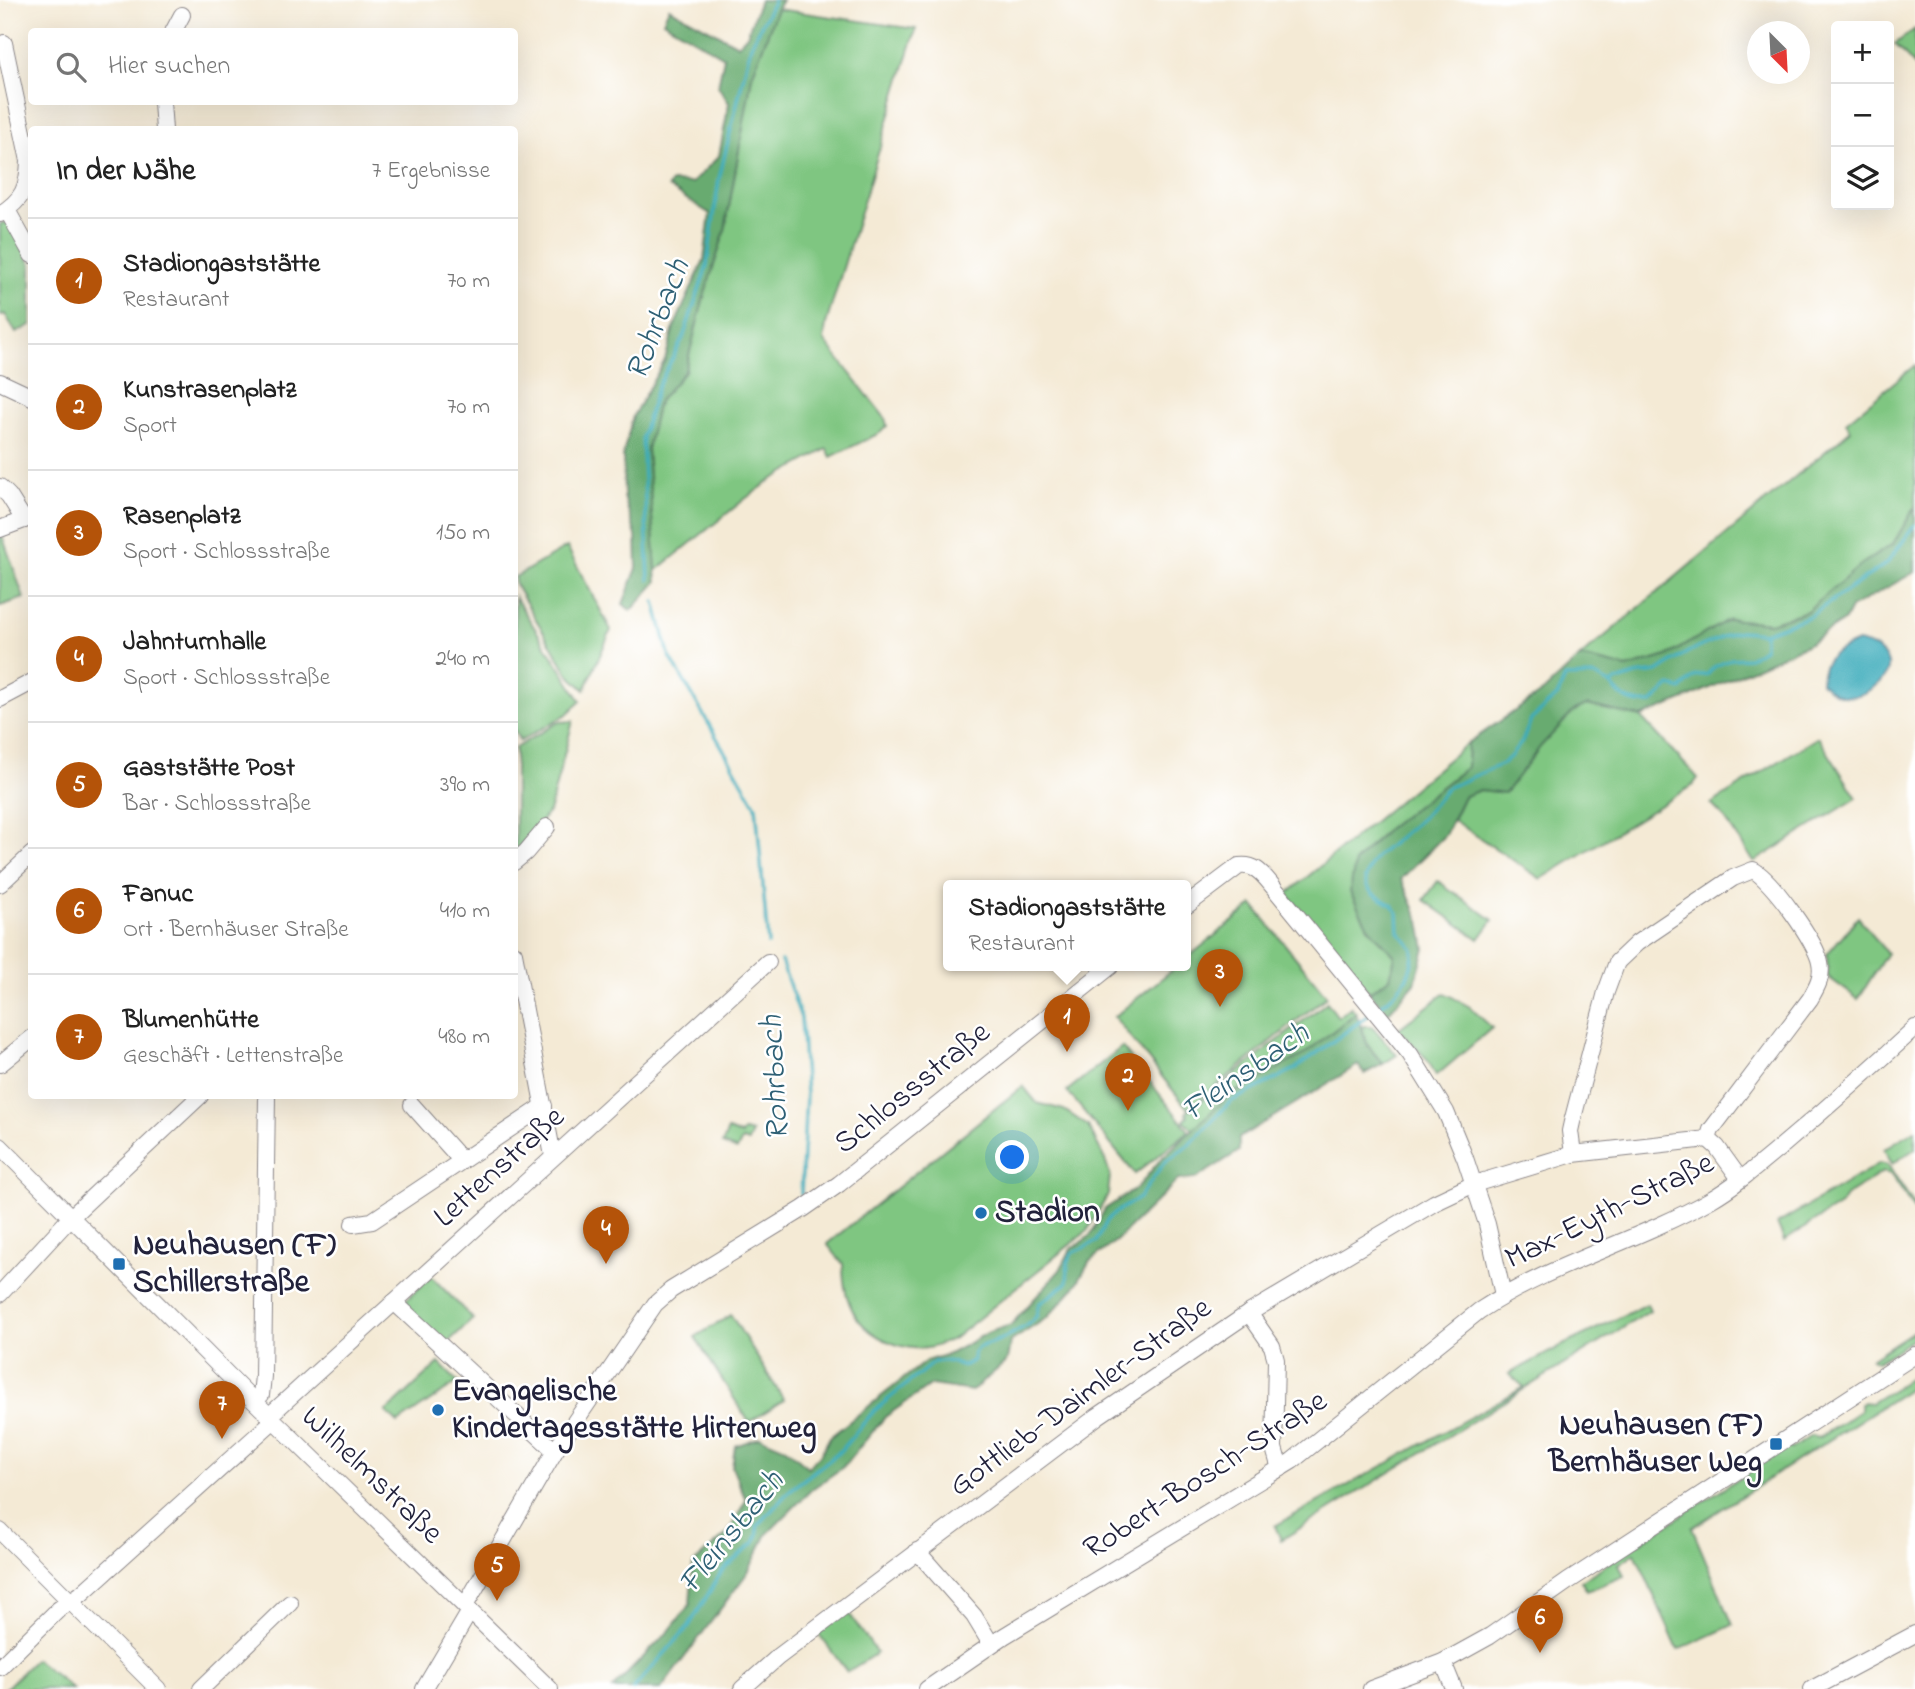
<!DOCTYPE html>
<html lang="de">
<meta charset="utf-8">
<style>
:root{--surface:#fff;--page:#f2f2f2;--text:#222;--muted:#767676;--line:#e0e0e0;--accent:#b45309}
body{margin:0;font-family:"Indie Flower",sans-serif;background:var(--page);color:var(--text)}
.controls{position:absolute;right:21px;top:21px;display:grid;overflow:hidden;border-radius:7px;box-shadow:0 7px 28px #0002}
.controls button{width:63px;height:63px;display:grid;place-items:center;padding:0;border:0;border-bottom:2px solid var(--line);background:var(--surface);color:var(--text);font:35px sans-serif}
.compass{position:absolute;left:1747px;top:21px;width:63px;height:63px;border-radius:50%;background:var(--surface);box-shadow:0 7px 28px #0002;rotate:156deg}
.you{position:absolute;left:1013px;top:1158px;width:24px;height:24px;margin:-18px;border:5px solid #fff;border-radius:50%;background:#1a73e8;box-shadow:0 0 0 10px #1a73e833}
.badge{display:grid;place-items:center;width:46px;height:46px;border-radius:50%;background:var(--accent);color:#fff;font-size:23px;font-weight:700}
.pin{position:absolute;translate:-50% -58px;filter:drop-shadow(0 2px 4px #0008)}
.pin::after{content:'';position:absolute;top:37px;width:24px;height:21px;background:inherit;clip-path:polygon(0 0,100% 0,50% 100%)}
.popup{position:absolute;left:943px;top:880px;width:248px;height:91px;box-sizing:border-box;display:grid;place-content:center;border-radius:7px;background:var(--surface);filter:drop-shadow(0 2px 5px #0005);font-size:23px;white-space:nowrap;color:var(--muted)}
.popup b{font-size:26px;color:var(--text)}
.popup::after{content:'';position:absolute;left:50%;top:100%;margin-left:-14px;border:14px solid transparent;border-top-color:var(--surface)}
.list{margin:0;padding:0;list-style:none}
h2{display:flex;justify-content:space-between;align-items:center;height:91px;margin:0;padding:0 28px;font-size:30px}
h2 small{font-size:23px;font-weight:400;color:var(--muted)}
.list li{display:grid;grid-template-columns:46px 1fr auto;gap:21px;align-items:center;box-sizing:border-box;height:126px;padding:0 28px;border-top:2px solid var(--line)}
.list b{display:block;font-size:26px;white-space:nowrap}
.list p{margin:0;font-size:23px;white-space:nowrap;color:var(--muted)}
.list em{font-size:23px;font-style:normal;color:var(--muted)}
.icon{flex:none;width:38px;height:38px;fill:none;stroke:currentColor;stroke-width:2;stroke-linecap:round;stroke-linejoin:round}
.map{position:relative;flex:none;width:1915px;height:1689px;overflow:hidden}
.search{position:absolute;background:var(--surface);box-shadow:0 7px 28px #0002;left:28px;top:28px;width:490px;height:77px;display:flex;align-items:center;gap:18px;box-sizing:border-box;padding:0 24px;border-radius:7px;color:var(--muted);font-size:26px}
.panel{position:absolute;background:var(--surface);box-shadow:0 7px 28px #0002;left:28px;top:126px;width:490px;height:973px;border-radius:7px}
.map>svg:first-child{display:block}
.green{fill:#7fc681;stroke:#50745e;stroke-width:2}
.forest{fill:#67ab6f;stroke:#465;stroke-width:2}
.water{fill:#3dacbb;stroke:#30677b;stroke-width:2}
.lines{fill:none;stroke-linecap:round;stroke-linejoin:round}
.stream{stroke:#3dacbb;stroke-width:3.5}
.minor-casing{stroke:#8b8688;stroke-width:18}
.minor{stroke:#fff;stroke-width:16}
.poi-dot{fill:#1f6fb2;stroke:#fff;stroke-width:2.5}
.labels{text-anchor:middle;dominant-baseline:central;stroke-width:5;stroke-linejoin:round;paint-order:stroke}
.street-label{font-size:32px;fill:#22223b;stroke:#fff}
.poi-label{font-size:32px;font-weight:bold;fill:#22223b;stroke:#fff;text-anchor:start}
.water-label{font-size:33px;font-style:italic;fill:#2e6075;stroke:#fff}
</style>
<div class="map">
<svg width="1915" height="1689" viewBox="0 0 1915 1689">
<rect width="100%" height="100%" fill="#fff"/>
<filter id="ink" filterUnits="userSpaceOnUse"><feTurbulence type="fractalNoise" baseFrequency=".0143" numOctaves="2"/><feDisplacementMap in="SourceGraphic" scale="14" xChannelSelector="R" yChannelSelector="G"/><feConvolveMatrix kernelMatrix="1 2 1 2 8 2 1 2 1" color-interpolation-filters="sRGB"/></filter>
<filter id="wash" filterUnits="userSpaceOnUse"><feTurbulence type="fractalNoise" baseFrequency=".00686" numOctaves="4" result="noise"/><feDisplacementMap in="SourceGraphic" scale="28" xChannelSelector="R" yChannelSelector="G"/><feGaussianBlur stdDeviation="1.57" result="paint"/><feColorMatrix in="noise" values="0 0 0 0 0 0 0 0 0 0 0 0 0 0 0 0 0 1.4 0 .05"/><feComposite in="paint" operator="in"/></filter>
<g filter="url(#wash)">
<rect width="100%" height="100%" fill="#f4ead5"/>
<!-- green -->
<g class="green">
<path d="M777,9L916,29L826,324L824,340L885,418L887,426L880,433L831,457L827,449L773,479L745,499L656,571L647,449L658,402L685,371L703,300L725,230L752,76Z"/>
<path d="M1915,29V66L1895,44Z"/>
<path d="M4,222L11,224L31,264V325L16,333L5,314L0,316V224Z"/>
<path d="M1915,365V507L1893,544L1862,564L1807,611L1770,623L1729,619L1667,656L1627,668L1580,657L1851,430L1846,422Z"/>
<path d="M2,535L24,598L0,606V536Z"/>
<path d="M567,547L611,630L585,690L569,675L515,584V577Z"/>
<path d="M515,597L581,701L567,714L520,741L514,730Z"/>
<path d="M1586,705L1641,717L1698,778L1693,785L1541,879L1453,820L1464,796L1480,790L1505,793C1526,766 1555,718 1586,705Z"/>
<path d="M573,721L549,812L515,852V748L559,722Z"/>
<path d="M1818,737L1857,798L1754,862L1723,816L1711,804Z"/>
<path d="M1468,743L1467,767L1387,829L1368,927L1395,956L1390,978L1369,992L1287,894Z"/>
<path d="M1438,881L1493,920L1479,939L1424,900Z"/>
<path d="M1253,905L1327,996L1188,1109L1114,1017L1177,966H1186V959Z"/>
<path d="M1858,917L1887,953L1858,999L1828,977L1827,954Z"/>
<path d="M1445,993L1470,1007L1492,1028L1436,1076L1428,1060L1398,1029Z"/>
<path d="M1327,1002L1338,1017L1351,1007L1356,1013L1303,1055L1228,1096L1194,1130L1184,1121L1188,1115L1186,1113Z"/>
<path d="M1361,1026H1372L1397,1055L1383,1064L1368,1046Z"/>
<path d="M1122,1047L1189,1131L1135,1174L1067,1091Z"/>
<path d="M1023,1086L1037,1103L1064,1110L1088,1126L1104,1157L1110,1175L1108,1195L1087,1231L953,1339C945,1342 936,1347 927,1348C916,1350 905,1347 895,1344C857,1331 843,1304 843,1264L827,1244Z"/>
<path d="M728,1130L741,1135L744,1131L752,1133L748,1142L742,1140L737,1150L722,1144Z"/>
<path d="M1915,1130V1149L1892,1164L1884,1149Z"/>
<path d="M1880,1163L1888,1165L1915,1206V1211L1891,1174L1883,1172L1847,1195L1841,1204L1784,1241L1777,1224Z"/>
<path d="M431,1276L473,1319L445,1345L403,1303Z"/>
<path d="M1647,1304L1650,1311L1281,1540L1275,1526L1524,1387L1509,1374L1561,1346Z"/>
<path d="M731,1315L784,1400L749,1422L695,1337Z"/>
<path d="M1915,1330V1338L1877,1362L1871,1359Z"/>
<path d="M439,1363L458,1382L398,1423L386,1412Z"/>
<path d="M1915,1375V1385L1692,1528L1733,1625L1678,1650L1635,1553L1619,1564L1624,1576L1587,1591L1581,1581L1788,1446L1791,1449L1811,1436L1818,1438L1860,1411V1404L1864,1402L1871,1403Z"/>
<path d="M846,1609L877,1653L847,1672L818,1633Z"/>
<path d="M35,1659L73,1689H5Z"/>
</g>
<!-- forest -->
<g class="forest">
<path d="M760,0H782L777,9L752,76L725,230L703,300L685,371L658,402L647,449L657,582L631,611L623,604L637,568L636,536L624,497L623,454L633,416L665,360L674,327L704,260L710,214L668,187L671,182L692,183L719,156L729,103L718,86L724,57L663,21L669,8L738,45L747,35Z"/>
<path d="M1915,507V572L1851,608L1845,620L1806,645L1683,700L1641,717L1587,705L1575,710L1541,746L1505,793L1480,790L1464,796L1445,835L1401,879L1420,921L1425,949L1415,983L1388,1013L1369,992L1390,978L1395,956L1368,927L1350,892L1355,862L1387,829L1467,767L1468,743L1544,691L1580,657L1627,668L1667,656L1729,619L1770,623L1807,611L1862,564L1893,544Z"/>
<path d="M1356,1013L1368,1046L1383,1064L1364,1074L1358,1065L1239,1138V1151L1197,1178L1178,1180L1117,1240L1089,1262L1075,1287L1048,1317L1010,1342L1007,1361L972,1391L931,1385L885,1417L843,1467L812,1489L767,1534L748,1572L661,1689H612L669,1631L690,1604L693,1564L728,1533L746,1500L732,1467L735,1446L760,1437L786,1448L808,1467L820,1455L830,1437L926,1361L951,1353L989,1332L1011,1325L1060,1270L1071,1249L1090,1236L1105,1209L1137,1188L1160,1160L1228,1096L1303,1055Z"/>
</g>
<!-- water -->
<path class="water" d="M1858,642C1869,644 1891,654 1888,669C1888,674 1882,680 1879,683C1859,700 1840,703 1821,682C1822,656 1836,651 1858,642Z"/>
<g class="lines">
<!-- stream -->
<g class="stream">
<path d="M649,580L642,437L657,388L683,338L707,266L719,179L751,45L774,0"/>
<path d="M655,602L669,655L756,806L768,944"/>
<path d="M1610,684C1623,700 1632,704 1652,703L1670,686L1681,689L1696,676L1708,674L1714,667L1731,659L1749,658L1764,649V633"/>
<path d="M781,961L801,1018L806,1095L801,1194"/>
<path d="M1379,1007C1399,992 1414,975 1413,949L1399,932L1398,913L1392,905L1372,893L1367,886L1365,879L1371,864L1377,856L1422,818L1447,788L1502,764L1510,757L1522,742L1531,720L1558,695L1565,677L1595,676L1610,684L1635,675L1657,672L1688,652L1729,634L1740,631L1764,633L1810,616L1887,563L1915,525"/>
<path d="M633,1689L689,1626L722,1571L754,1543L758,1534L757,1527L789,1491L840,1451L874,1411L934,1362C938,1362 942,1360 946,1361C959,1363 959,1371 973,1360L974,1352L979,1347L1005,1338L1029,1324L1036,1317L1039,1304L1067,1283L1068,1262L1072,1253L1096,1242L1107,1220L1116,1212L1139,1198L1164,1163L1191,1143L1230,1102L1295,1069L1370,1014"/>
</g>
</g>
</g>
<g filter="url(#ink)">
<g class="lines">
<defs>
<g id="minor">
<path d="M173,32L182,15"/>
<path d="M162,102L164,130"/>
<path d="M7,210L32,255"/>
<path d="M0,214C23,200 28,187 29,161L4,43"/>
<path d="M0,382L32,397"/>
<path d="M0,487L9,496L24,520"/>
<path d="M0,529L32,517"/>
<path d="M0,699L32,682"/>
<path d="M514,862L526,852L547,827"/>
<path d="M0,884L32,854"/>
<path d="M1186,906L1239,866C1254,864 1261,872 1270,883L1410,1054L1446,1112L1465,1158L1487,1224L1503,1295"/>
<path d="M514,953L553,1156"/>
<path d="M0,1064L32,1038"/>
<path d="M412,1105L462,1161"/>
<path d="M1708,1139L1717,1147L1740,1179"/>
<path d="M0,1146L254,1401L550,1689"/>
<path d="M1573,1154L1570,1131L1572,1122L1606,992L1617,962L1637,943L1733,878L1753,870C1771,879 1817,943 1820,963C1823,977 1817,987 1810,999L1711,1130L1708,1139"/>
<path d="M353,1224L372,1221L544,1106"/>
<path d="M0,1294L72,1216L200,1096"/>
<path d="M394,1302L555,1451"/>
<path d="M1249,1313L1272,1346L1276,1360L1274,1448L1280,1469"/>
<path d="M254,1401L261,1395L263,1376L267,1096"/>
<path d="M269,1416L768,962"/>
<path d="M0,1531L158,1689"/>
<path d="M917,1551L974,1616L991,1644"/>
<path d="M465,1606L555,1451L655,1304L671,1290L803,1209L839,1184L1111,966"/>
<path d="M1443,1662L1454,1689"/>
<path d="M0,1667L59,1609L81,1594L274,1420"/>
<path d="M201,1689L290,1603"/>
<path d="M424,1689L470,1611"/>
<path d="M742,1689L778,1657L1098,1416L1249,1313L1434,1203L1474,1184L1573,1154L1708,1139"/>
<path d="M927,1689L1004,1636L1292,1461L1479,1311C1550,1264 1636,1242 1710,1200C1736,1185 1760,1164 1783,1145C1828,1107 1872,1068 1915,1028"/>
<path d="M1371,1689L1443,1662L1490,1636L1567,1582L1915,1355"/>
<path d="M1812,1689L1915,1634"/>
</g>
</defs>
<!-- minor casing -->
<use href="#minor" class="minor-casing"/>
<!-- minor -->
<use href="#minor" class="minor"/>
</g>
</g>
<!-- markers -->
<g class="poi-dot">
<circle cx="981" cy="1213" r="7"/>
<rect x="112" y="1257" width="14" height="14" rx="3.5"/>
<circle cx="438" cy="1410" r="7"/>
<rect x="1769" y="1437" width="14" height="14" rx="3.5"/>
</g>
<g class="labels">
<!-- street labels -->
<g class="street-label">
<text transform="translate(913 1089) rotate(-39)">Schlossstraße</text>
<text transform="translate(500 1168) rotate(-42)">Lettenstraße</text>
<text transform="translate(1610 1212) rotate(-26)">Max-Eyth-Straße</text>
<text transform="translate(1081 1398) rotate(-36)">Gottlieb-Daimler-Straße</text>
<text transform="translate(371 1476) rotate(44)">Wilhelmstraße</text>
<text transform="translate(1206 1476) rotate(-33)">Robert-Bosch-Straße</text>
</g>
<!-- poi labels -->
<g class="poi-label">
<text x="995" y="1213">Stadion</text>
<text x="133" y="1246">Neuhausen (F)<tspan x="133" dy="37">Schillerstraße</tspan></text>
<text x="452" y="1392">Evangelische<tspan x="452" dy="37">Kindertagesstätte Hirtenweg</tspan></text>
<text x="1762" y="1426" text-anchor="end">Neuhausen (F)<tspan x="1762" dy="37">Bernhäuser Weg</tspan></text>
</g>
<!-- water labels -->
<g class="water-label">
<text transform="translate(659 320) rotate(-69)">Rohrbach</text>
<text transform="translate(1246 1073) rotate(-35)">Fleinsbach</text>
<text transform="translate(776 1078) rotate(-93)">Rohrbach</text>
<text transform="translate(732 1533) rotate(-51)">Fleinsbach</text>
</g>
</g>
</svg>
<div class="controls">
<button>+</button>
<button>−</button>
<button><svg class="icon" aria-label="layers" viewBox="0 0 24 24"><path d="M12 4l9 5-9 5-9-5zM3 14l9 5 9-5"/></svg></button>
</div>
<svg class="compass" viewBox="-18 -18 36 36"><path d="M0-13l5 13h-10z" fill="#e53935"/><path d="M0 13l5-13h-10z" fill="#767676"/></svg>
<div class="you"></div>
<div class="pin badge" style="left:1067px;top:1052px">1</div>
<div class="popup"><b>Stadiongaststätte</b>Restaurant</div>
<div class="pin badge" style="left:1128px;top:1111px">2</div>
<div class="pin badge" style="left:1220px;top:1007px">3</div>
<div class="pin badge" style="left:606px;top:1264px">4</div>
<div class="pin badge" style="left:497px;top:1601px">5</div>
<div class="pin badge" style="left:1540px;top:1653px">6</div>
<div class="pin badge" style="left:222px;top:1439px">7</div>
<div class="search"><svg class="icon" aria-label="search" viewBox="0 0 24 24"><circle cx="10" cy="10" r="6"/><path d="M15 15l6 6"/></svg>Hier suchen</div>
<section class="panel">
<h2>In der Nähe<small>7 Ergebnisse</small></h2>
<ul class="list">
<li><span class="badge">1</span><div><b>Stadiongaststätte</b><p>Restaurant</p></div><em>70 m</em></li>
<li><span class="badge">2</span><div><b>Kunstrasenplatz</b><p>Sport</p></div><em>70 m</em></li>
<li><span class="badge">3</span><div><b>Rasenplatz</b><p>Sport · Schlossstraße</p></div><em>150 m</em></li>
<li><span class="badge">4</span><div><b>Jahnturnhalle</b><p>Sport · Schlossstraße</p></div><em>240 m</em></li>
<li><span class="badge">5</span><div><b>Gaststätte Post</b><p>Bar · Schlossstraße</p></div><em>390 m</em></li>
<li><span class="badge">6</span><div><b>Fanuc</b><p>Ort · Bernhäuser Straße</p></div><em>410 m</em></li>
<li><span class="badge">7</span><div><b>Blumenhütte</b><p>Geschäft · Lettenstraße</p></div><em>480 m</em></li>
</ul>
</section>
</div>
